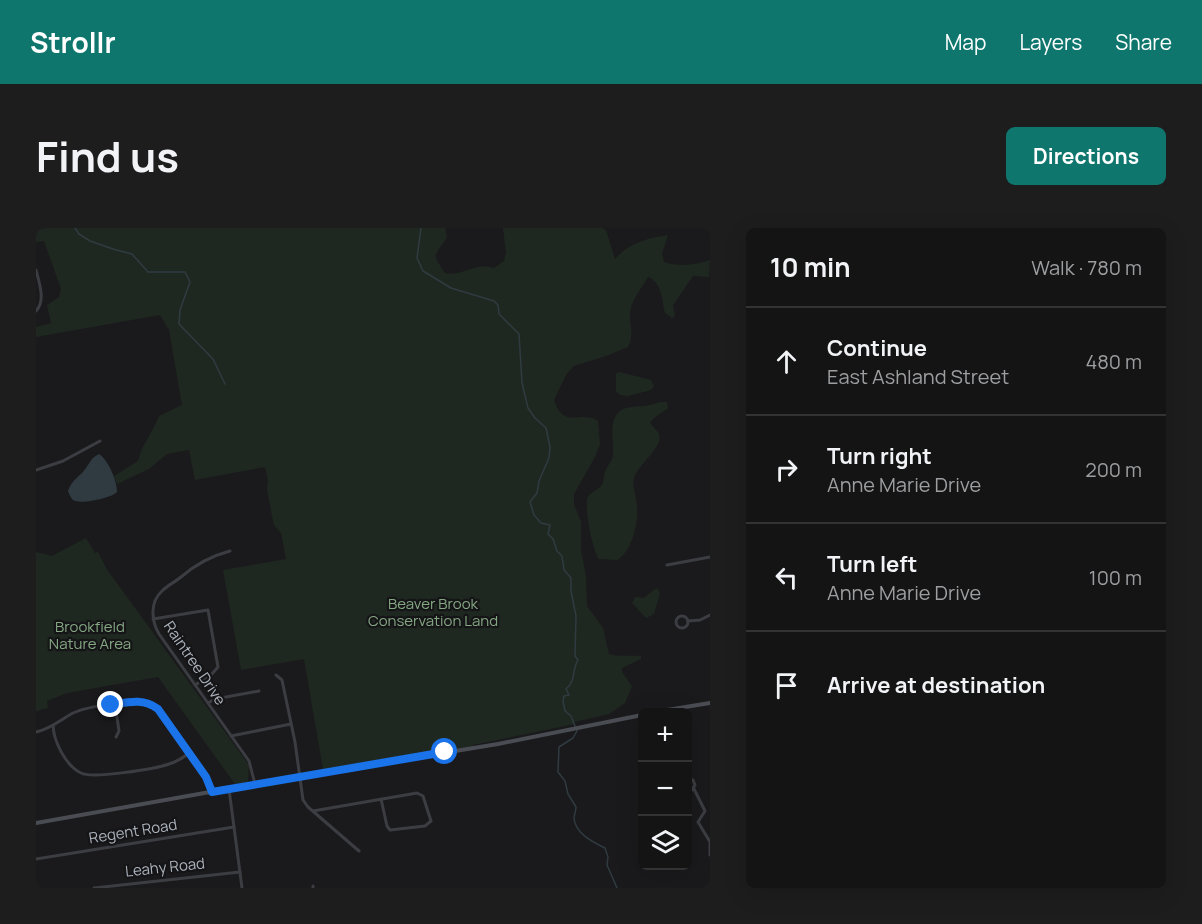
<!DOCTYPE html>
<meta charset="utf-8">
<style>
:root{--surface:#141415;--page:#1d1d1e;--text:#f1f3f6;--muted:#9d9ea0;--line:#333334;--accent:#0f766e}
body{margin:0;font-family:Manrope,sans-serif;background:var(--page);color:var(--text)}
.controls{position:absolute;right:18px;bottom:18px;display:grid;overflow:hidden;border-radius:9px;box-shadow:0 6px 24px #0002}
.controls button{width:54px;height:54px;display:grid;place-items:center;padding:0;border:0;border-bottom:2px solid var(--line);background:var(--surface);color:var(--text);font:30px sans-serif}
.stop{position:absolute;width:18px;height:18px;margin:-14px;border:4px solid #1a73e8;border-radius:50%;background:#fff}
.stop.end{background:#1a73e8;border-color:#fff;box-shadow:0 2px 6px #0008}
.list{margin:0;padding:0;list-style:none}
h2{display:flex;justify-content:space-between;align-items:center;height:78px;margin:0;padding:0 24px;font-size:26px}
h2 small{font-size:20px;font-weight:400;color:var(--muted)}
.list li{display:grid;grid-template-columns:39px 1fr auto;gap:18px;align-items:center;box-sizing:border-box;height:108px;padding:0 24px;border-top:2px solid var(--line)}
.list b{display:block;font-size:22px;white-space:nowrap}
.list p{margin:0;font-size:20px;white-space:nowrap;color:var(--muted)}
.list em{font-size:20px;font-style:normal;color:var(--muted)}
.icon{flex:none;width:33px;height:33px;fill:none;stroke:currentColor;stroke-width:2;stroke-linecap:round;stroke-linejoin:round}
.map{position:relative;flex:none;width:674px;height:660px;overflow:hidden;border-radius:9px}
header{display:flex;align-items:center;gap:36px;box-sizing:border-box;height:84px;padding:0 30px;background:var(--accent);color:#fff}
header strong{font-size:28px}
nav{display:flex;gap:33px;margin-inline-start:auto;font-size:21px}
.intro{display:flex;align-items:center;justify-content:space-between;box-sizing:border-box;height:144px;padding:0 36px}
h1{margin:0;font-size:42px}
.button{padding:15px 27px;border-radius:9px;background:var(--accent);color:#fff;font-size:21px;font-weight:700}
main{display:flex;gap:36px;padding:0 36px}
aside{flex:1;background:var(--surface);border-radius:9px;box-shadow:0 6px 24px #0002}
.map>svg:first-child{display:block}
.green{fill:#1f2820}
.water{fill:#2f3b41}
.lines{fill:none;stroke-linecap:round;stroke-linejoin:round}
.stream{stroke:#2f3b41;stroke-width:1.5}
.minor{stroke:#3b3d42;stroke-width:3}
.secondary{stroke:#494c52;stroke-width:4}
.route{stroke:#1a73e8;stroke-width:8}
.labels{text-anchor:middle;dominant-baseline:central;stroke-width:4.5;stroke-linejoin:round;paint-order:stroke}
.park-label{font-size:15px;fill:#85a783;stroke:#151517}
.street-label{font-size:15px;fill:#acb3bc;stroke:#151517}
</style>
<header>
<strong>Strollr</strong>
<nav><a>Map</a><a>Layers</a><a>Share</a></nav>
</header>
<div class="intro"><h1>Find us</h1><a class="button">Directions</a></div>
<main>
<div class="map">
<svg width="674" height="660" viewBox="0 0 674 660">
<rect width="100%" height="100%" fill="#1a1a1c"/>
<!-- green -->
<g class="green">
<path d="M0,0H409L411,9C398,30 395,24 409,45C428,49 437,34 458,40L468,33L470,25L467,0H566L570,2L579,31C593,15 612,10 632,7L626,26L628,34C641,39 661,37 674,32L673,49L657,48L637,77L639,88L636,90L629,85C626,73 626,54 612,49C606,60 595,72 594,85C593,98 599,105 592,119L570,128L538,138L530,147L518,172C528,203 546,181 562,193L564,216L559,229L538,266V276L545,294V323L550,348L551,378L567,400L573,426C584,429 594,427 605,428V431L586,440V444L596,458L589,475L579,482L573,486L538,494L539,496L437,517V520L409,524L407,521L287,541L268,431L205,442L187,342L250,331L245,305L238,297L236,288L231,261L232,252L229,239L159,252L153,222L131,226L113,241L81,256L78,248L102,233C106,216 117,204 123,188L146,177L133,102L124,87L0,109V99L15,95L11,77L23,69L25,61L8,13L0,14Z"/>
<path d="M583,144L615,152L618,158L615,162L592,168L584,167L580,163V146Z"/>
<path d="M623,174H631L632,180L618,190L614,195C617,199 622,203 623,206C628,219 601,237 598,250C596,259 600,268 601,277C603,293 596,324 581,332L563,331C557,324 547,277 552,269C555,264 562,262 566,257C568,253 568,248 569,244C571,238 576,233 577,227C578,215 573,197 581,186C591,174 608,182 623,174Z"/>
<path d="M50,310L59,325L62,324L70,340L213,537L212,554L199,556L122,449L31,465L11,473L12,480L0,483V324L16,328Z"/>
<path d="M619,361H622L624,366L618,386L610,390L596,375L599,369L608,370Z"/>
</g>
<!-- water -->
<path class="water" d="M63,226C72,232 81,252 81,264C76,270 44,277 37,272C35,270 33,266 32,263C36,251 44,249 50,240C55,233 55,230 63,226Z"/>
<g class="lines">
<!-- stream -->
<g class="stream">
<path d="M39,0L43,6L54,13L77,21L96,26L112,44H149L154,54L144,82L143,96L177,131L189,156"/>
<path d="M385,0L381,30L387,43L415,60L458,73L462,77L463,86L483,106L486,155L492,180L499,190L510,200L514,219L513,230L503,253L501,265L494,274L498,287L505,295L514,297L512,306L517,311L521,323L526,328L528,342L535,350V363L540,388L539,428L542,432C535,444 541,451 530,461L533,467L528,468L527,473L529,483L535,488L541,503L537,510L523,519L522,544L529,553L532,566L540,579C540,582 539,585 538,589C538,605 557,614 569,620L572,629L571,637L581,660"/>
</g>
<!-- minor -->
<g class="minor">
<path d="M0,42C3,54 10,73 0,83"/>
<path d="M0,242L27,233L64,213"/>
<path d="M194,323C175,328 160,336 145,349C139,354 132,357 126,363C114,374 115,392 123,406L213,533L219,556"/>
<path d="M631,337L674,329"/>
<circle cx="646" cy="394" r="6"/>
<path d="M117,391L172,382L182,439L175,447L159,457"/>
<path d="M652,393L664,392L674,387"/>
<path d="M240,447L246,452L259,514L267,572L272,579L323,623"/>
<path d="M172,475L179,471L223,463"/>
<path d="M79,476L83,503L80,509"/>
<path d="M17,498C18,514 30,538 45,545C56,551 119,541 133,536C140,534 147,530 153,525"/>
<path d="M0,504C15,501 24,492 37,485C50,479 103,469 115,476C128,483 136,500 144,512C155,528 170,544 176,563"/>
<path d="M195,508L255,496"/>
<path d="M652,551L657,552L659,557L656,562L652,563"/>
<path d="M193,561L206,660"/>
<path d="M658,561L669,583L662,594L674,614V627"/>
<path d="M277,583L381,565L387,568L395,593L389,598L354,602L351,598L345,571"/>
<path d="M0,631L198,599"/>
<path d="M277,658V660"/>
<path d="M58,660L204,644"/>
</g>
<!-- secondary -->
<g class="secondary">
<path d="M619,484L674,475"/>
<path d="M0,595L219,556L462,516L606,487"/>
</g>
</g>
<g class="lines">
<!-- route -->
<path class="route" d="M75,477C93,474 107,470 122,481L170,549L176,564L409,524"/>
</g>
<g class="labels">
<!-- park labels -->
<g class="park-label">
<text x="397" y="375">Beaver Brook<tspan x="397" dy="17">Conservation Land</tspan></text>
<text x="54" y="398">Brookfield<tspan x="54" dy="17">Nature Area</tspan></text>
</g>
<!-- street labels -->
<g class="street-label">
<text transform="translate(159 435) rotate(56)">Raintree Drive</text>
<text transform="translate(97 603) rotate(-9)">Regent Road</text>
<text transform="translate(129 639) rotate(-6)">Leahy Road</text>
</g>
</g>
</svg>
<div class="controls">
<button>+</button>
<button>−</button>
<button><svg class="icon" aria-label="layers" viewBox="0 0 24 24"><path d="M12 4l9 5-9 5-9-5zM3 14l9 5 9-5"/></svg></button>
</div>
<div class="stop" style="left:409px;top:524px"></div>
<div class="stop end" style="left:75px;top:477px"></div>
</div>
<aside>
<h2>10 min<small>Walk · 780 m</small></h2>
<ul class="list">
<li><svg class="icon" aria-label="ahead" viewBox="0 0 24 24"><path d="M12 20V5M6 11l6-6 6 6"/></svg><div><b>Continue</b><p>East Ashland Street</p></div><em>480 m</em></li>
<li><svg class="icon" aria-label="right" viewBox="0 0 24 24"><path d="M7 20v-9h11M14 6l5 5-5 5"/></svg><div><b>Turn right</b><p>Anne Marie Drive</p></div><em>200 m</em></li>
<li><svg class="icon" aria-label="left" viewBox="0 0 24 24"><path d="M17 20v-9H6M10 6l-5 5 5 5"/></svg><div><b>Turn left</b><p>Anne Marie Drive</p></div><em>100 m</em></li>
<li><svg class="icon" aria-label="arrive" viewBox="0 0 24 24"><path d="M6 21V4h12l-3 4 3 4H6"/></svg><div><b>Arrive at destination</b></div></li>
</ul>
</aside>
</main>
